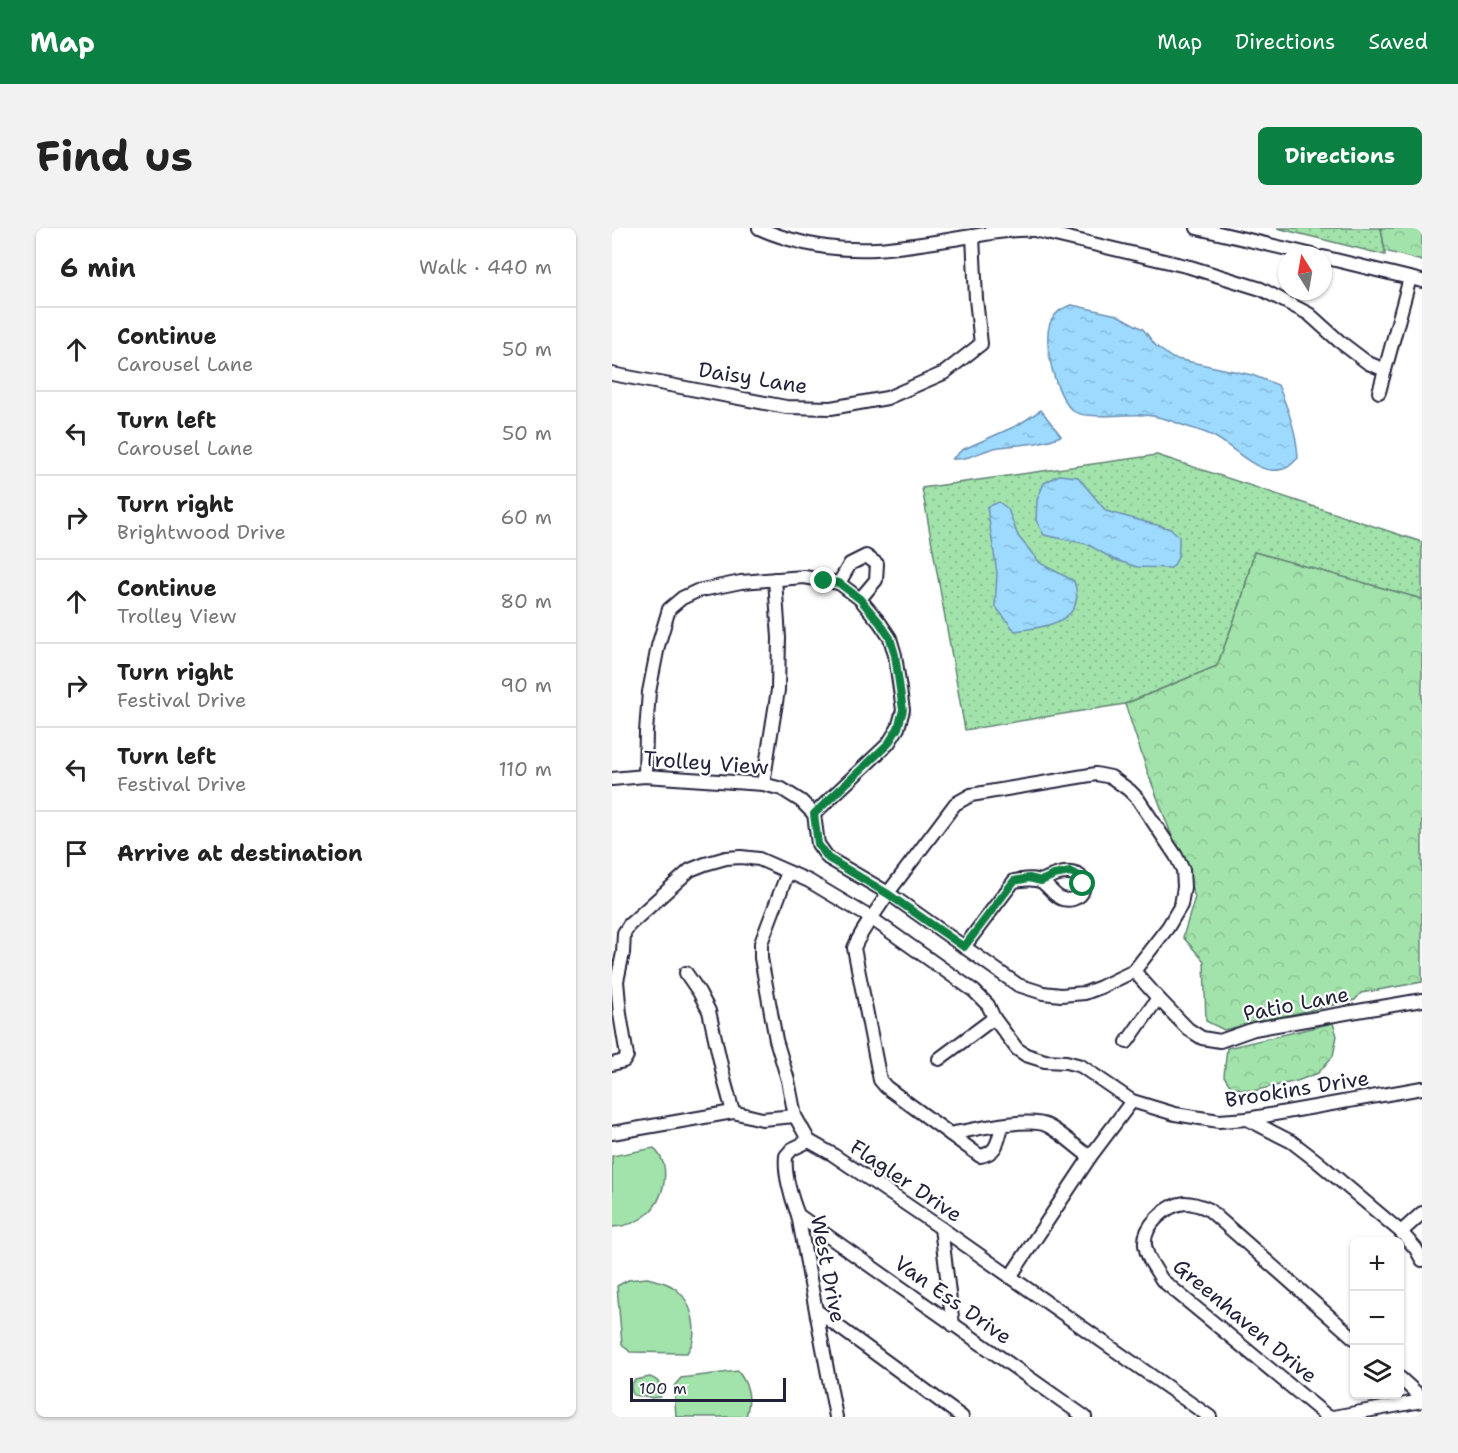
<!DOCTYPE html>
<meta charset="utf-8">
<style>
:root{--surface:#fff;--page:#f2f2f2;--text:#222;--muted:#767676;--line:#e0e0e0;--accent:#0b8043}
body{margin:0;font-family:"Shantell Sans",sans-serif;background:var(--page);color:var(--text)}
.controls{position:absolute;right:18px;bottom:18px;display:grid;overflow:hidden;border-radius:9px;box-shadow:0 2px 4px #0004}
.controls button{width:54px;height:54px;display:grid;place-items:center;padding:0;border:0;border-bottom:2px solid var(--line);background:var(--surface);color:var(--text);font:30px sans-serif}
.compass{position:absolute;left:666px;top:18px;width:54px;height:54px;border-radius:50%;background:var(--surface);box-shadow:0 2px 4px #0004;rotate:349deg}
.scale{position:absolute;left:18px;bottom:15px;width:156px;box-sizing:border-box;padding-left:6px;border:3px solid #22223b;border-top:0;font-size:16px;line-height:21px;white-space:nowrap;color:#22223b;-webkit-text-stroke:4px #fff;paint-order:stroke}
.stop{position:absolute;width:18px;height:18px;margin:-14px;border:4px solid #0b8043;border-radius:50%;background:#fff}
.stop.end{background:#0b8043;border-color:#fff;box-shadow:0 2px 6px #0008}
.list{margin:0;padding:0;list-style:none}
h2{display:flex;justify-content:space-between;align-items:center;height:78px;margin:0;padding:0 24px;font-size:26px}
h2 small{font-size:20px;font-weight:400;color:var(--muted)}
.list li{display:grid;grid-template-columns:39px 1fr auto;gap:18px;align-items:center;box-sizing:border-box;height:84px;padding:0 24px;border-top:2px solid var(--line)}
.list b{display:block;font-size:22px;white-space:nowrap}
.list p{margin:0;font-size:20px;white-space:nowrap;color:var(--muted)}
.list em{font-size:20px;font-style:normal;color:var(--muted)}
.icon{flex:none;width:33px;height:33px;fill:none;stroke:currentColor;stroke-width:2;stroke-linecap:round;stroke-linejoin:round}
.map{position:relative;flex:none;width:810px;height:1189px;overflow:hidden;border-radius:9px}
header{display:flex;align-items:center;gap:36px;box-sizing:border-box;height:84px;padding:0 30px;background:var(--accent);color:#fff}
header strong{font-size:28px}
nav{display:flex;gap:33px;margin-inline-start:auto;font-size:21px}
.intro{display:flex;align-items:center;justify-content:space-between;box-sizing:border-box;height:144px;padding:0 36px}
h1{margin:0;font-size:42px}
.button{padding:15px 27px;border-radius:9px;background:var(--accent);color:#fff;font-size:21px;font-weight:700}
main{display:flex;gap:36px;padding:0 36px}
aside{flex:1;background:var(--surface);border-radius:9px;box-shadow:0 2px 4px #0004}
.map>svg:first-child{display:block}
.grass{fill:url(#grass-dots);stroke:#628273;stroke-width:1.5}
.forest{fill:url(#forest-crowns);stroke:#628273;stroke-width:1.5}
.green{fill:#a2e3ab;stroke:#628273;stroke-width:1.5}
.water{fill:url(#water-ripples);stroke:#6c90b0;stroke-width:1.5}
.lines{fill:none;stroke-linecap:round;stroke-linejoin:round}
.minor-casing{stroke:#22223b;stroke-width:16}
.minor{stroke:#fff;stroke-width:12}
.route{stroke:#0b8043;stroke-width:8}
.labels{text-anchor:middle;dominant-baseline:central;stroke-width:4.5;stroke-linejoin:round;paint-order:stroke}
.street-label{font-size:21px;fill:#22223b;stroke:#fff}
</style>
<header>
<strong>Map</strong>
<nav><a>Map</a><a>Directions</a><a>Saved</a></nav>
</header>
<div class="intro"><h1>Find us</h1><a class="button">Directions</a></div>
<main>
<aside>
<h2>6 min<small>Walk · 440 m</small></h2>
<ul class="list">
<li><svg class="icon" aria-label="ahead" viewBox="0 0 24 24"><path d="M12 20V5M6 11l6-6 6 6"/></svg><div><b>Continue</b><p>Carousel Lane</p></div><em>50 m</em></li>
<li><svg class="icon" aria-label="left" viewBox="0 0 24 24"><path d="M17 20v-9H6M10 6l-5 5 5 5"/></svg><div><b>Turn left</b><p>Carousel Lane</p></div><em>50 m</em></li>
<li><svg class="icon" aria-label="right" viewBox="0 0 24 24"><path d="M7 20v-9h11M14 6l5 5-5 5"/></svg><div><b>Turn right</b><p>Brightwood Drive</p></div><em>60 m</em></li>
<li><svg class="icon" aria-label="ahead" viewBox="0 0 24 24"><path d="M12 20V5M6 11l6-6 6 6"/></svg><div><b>Continue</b><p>Trolley View</p></div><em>80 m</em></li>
<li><svg class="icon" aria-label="right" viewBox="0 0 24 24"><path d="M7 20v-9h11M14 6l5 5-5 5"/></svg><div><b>Turn right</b><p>Festival Drive</p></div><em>90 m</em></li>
<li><svg class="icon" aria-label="left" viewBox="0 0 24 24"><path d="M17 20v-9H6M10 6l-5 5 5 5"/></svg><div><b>Turn left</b><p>Festival Drive</p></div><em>110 m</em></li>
<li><svg class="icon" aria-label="arrive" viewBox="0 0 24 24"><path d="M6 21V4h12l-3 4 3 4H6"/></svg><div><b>Arrive at destination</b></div></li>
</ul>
</aside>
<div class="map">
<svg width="810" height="1189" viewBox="0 0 810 1189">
<defs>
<pattern id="grass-dots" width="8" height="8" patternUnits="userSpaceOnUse" patternTransform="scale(1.5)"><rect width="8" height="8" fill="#a2e3ab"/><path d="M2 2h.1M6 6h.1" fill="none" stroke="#8bc294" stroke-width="1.8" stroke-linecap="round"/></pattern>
<pattern id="forest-crowns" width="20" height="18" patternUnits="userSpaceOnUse" patternTransform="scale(1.5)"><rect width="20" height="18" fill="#a2e3ab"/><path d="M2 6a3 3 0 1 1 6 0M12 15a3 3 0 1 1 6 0" fill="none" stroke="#8bc294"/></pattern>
<pattern id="water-ripples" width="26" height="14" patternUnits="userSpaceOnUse" patternTransform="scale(1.5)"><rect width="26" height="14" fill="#9ddafe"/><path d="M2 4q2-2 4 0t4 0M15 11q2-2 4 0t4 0" fill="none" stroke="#87bbdb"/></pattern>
</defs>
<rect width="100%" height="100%" fill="#fff"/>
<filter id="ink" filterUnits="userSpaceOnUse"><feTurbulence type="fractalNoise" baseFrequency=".0167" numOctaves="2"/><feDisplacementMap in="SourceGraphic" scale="12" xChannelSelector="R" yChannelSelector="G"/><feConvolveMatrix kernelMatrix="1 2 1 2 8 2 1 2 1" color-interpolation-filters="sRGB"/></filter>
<g filter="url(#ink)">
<!-- grass -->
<g class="grass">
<path d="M665,0H769L773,23V27Z"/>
<path d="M545,227L810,314V371L642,324L629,374L605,438L513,476L353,502L310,260Z"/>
</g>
<!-- forest -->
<g class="forest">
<path d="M769,0H810V33L773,23Z"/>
<path d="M642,324L810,371V754L749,765L743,772L612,802L594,793L592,733L571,709L583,669L537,548L513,476L605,438L629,374Z"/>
<path d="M721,795L725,808L721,828L706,845L685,853L641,863L619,859L612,848L615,820Z"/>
</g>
<!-- green -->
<g class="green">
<path d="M42,920C45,924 49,928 50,932C53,938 53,948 52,955C47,982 28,998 0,999V928Z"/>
<path d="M35,1050C46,1053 58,1055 66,1063C79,1074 84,1096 81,1112C80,1117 77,1121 75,1125L18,1124L10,1116L5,1058L16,1052Z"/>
<path d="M126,1143C138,1160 139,1169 134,1189H64L62,1158L69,1150Z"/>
<path d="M38,1149C47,1152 53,1160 48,1169L39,1170C33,1166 25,1170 20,1166L19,1157L23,1152Z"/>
</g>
<!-- water -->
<g class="water">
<path d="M460,77L505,87L531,101L544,118L560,130L640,147L666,157C676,181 685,205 686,230C683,233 679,237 676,239C649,253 624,220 603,209C594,204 583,201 573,198C561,193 546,188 533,187C516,185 473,192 461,183C444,169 429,113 439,93C444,84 450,79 460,77Z"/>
<path d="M429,182L449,208C428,217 409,216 387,219C370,222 358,232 340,231L350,222L406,197Z"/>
<path d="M447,247L466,249L494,283L559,301L567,308C567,319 568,332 559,340L525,339L501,331L475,316L432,307L424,292L425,272L432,255Z"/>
<path d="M387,274L396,281L406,308L428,335L462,353C476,394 433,399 403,403L383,378L385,345L375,279Z"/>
</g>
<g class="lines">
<defs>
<g id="minor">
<path d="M147,0C157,5 167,8 177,11C241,30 290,19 354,9C376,6 400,0 422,2L578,39L649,61L697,86L727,113L756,135L773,142"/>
<path d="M585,0L701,27"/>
<path d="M711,29L810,53"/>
<path d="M0,146L174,179L219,180L275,170L332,145L369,116L364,71L361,8"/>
<path d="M767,164L798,50"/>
<path d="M227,355L238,336L254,328L265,336L264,352L248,371"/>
<path d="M33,548L34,504L37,464L46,418L57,381L70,370L85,363L129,354L192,349L227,355L248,371L268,395L278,410L283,427L291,482L286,500L276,516L202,586"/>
<path d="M0,551L33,548L151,556L170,561L189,573L202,586L206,616L216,630L276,665L406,757L431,765L449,767L473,765L489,759L522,743L556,699L569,677L572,659L571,642L564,628L526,571L517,562L499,549L484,546L359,567L343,576L276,665C265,684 250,700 242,720L268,852L274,859L338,906C359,902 419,888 436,898C450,905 465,920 478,929"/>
<path d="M151,556L166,462L167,410L163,351"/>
<path d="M176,644L149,715V730L164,812L176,852L183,888L197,913L220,926L329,1000L598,1189"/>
<path d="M352,719L402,653C411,652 421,649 430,654C436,658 441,666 448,670C455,674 469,671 471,662C472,657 470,652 468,648C455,641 442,647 429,653"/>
<path d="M522,743L546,770L576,801L590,810L608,813L642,801L810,772"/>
<path d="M74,745L87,764L97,783L113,855L121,884"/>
<path d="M515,814L546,770"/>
<path d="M327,831L382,790"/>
<path d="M0,836L12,833L15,828L8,786L5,753L11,725L12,705L17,697L78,642L93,636L114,630L129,629L147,631L197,653L259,690L362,763L376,777L382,790L405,821L414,827L433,833L454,834L469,838L520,873L563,886L607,893L635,891L810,860"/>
<path d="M635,891L680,914L706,934L789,1004L804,1021L810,1032"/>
<path d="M0,905L121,884L150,891L183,888"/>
<path d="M338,906L368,928C386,925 386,912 390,898"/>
<path d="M197,913L180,921L174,928C172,948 179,969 186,987L224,1189"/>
<path d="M186,987L473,1189"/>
<path d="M329,1000L341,1097"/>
<path d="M789,1004L810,985"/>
<path d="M398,1049L478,929L520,873"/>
<path d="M205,1083L350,1189"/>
<path d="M788,1150L810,1170"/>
<path d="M716,1189L550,1052C543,1040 535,1031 533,1017C531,998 554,977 573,975C581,975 589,978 596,981L742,1110"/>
<path d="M721,1189L810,1173"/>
</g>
</defs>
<!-- minor casing -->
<use href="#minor" class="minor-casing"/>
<!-- minor -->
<use href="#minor" class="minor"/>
</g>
</g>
<g class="lines" filter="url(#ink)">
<!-- route -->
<path class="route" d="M212,353L227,355L248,371L268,395L278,410L283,427L291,482L286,500L276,516L202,586L206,616L216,630L276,666L352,719L402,653L417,650L429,653L442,647L458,644L468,648L471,656"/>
</g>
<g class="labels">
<!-- street labels -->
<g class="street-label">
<text transform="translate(141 150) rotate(9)">Daisy Lane</text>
<text transform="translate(94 535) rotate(4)">Trolley View</text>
<text transform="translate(684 776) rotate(-11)">Patio Lane</text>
<text transform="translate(685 861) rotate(-9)">Brookins Drive</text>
<text transform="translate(294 953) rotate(34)">Flagler Drive</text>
<text transform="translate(216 1041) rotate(79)">West Drive</text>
<text transform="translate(341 1072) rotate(35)">Van Ess Drive</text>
<text transform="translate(633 1093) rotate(40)">Greenhaven Drive</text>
</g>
</g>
</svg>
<div class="controls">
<button>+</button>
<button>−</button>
<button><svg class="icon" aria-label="layers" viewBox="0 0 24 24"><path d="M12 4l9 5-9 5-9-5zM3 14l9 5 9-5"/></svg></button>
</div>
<svg class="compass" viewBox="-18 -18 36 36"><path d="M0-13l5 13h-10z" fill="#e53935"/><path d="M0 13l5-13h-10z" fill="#767676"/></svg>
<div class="scale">100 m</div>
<div class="stop" style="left:471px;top:656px"></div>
<div class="stop end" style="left:212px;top:353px"></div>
</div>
</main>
